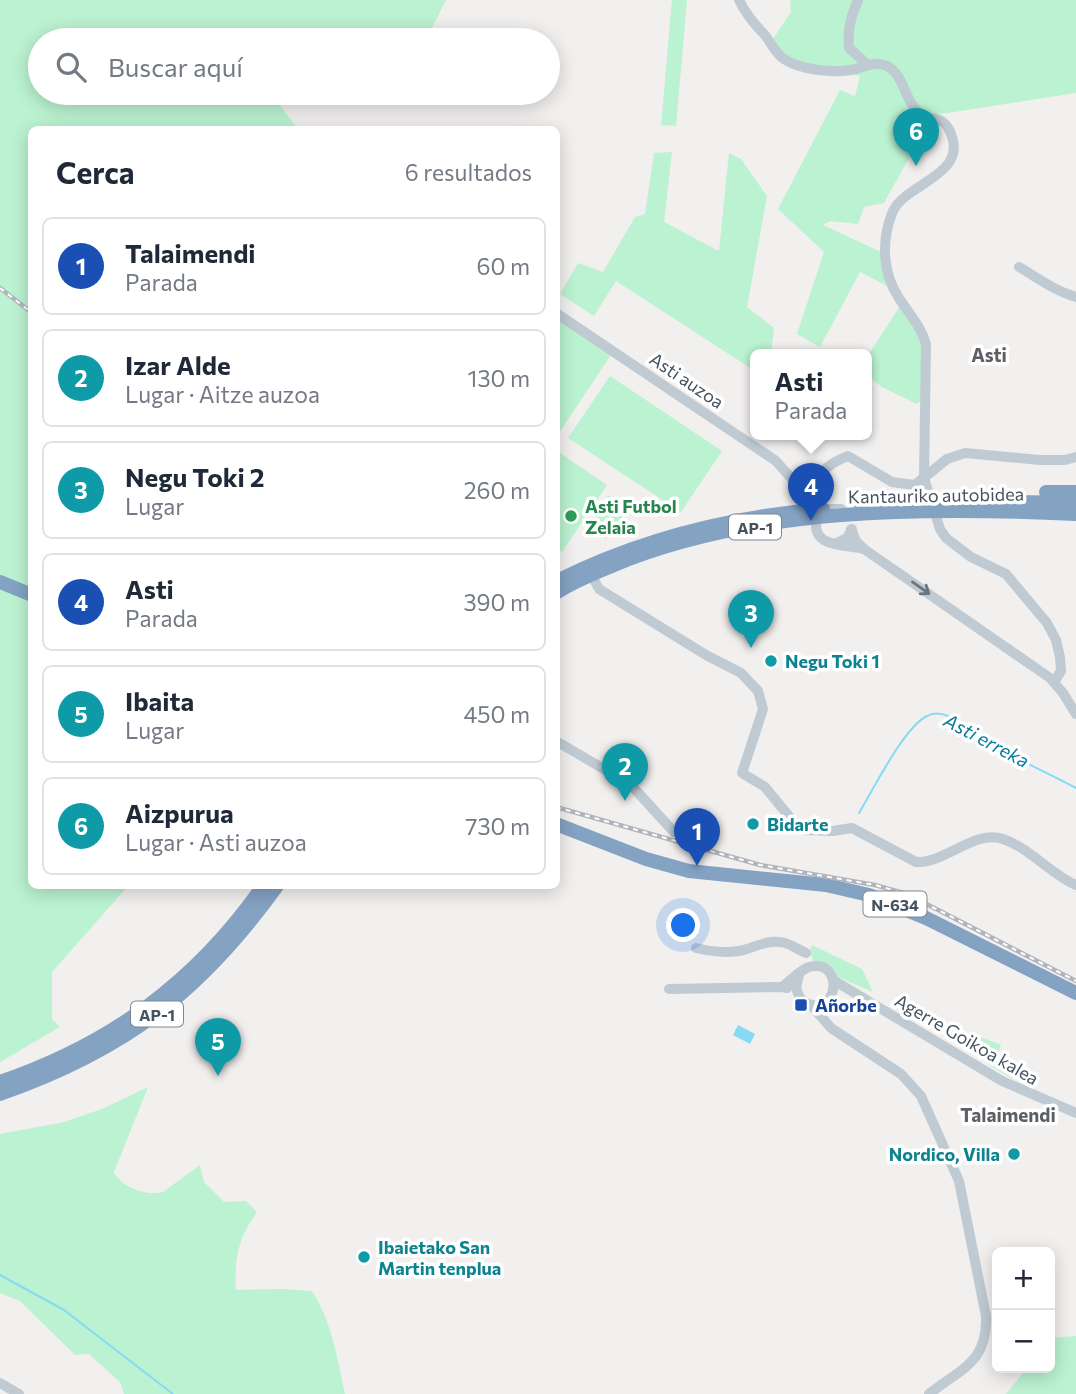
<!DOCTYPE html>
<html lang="es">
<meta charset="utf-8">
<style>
:root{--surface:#fff;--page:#f2f2f3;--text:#1f2937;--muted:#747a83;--line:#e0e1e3;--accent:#0c6fef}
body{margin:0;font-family:Commissioner,sans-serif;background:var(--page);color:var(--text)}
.controls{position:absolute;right:21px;bottom:21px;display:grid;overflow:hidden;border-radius:10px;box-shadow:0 4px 18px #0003}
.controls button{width:63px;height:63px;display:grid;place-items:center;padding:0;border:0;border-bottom:2px solid var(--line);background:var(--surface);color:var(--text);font:35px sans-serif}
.you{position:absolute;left:684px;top:926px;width:24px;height:24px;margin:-18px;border:5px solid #fff;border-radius:50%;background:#1a73e8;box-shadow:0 0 0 10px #1a73e833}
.badge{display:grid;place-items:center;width:46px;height:46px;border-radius:50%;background:var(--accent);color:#fff;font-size:23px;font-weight:700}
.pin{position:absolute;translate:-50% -58px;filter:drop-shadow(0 2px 4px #0008)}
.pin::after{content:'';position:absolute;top:37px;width:24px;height:21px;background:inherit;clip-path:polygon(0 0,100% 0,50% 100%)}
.popup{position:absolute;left:750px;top:349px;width:122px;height:91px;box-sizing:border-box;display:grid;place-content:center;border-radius:10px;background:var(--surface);filter:drop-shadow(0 2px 5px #0005);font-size:23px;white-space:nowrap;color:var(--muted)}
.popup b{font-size:26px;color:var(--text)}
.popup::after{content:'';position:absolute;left:50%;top:100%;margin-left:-14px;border:14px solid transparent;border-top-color:var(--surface)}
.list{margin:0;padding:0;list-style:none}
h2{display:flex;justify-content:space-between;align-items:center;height:91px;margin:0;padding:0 28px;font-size:30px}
h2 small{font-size:23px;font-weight:400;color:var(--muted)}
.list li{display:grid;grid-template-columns:46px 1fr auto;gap:21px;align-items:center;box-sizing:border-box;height:98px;margin:0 14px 14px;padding:0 14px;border:2px solid var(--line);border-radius:10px}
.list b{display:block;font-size:26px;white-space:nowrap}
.list p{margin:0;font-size:23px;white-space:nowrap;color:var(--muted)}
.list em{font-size:23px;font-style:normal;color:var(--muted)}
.icon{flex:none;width:38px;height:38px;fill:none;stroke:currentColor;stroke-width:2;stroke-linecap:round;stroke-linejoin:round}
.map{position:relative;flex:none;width:1076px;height:1394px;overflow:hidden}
.search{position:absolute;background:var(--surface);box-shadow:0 4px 18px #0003;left:28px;top:28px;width:532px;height:77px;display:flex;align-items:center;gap:18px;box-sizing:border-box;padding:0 24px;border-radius:38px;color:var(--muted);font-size:26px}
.panel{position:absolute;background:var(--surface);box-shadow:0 4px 18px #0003;left:28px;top:126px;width:532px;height:763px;border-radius:10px}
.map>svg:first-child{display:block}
.green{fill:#bbf2d1}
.water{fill:#86dbf2}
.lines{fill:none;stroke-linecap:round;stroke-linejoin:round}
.stream{stroke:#86dbf2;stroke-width:2}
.minor{stroke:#bfcad2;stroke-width:10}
.highway{stroke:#84a2c2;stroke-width:14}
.rail-casing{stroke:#b1b5bb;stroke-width:4.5}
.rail{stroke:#fff;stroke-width:2;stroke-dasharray:5;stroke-linecap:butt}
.oneway{stroke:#6a7782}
.leisure-dot{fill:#2e9e5b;stroke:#fff;stroke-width:2.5}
.culture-dot{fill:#0f9aa8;stroke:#fff;stroke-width:2.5}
.transit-dot{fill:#1a4fb4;stroke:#fff;stroke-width:2.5}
.labels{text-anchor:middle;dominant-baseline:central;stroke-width:7;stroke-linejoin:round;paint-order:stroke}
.shield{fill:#fff;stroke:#7e878f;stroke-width:2}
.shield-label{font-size:16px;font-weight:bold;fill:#46535f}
.street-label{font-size:18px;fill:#46535f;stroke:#fff}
.leisure-label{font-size:18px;font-weight:bold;fill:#27864d;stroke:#fff;text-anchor:start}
.culture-label{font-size:18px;font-weight:bold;fill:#0d838f;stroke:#fff;text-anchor:start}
.transit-label{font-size:18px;font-weight:bold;fill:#164399;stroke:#fff;text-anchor:start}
.neighbourhood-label{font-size:19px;font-weight:bold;fill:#5c6065;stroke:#fff}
.water-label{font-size:19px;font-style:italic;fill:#047c9d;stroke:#fff}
</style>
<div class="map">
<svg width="1076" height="1394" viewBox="0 0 1076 1394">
<rect width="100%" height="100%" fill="#f2efef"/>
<!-- green -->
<g class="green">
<path d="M0,0H446L426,40H40V93H321L278,103L298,129L32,130V886H128L52,972V1019L60,1027L0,1062Z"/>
<path d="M672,0H687L676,126L661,125Z"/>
<path d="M790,0H1076V93L909,119L923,133L884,203L864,207L858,224L830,221L823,225L881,252L887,286L860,272L820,347L797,334L824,252L778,209L840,90L855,96L860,76L781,60L773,39L791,12Z"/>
<path d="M672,152L664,222L719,251L729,153L741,159L767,196L747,307L774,328L771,355H755V371L616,281L594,316L560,294L578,263L603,272L635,217L645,214L654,153Z"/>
<path d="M900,306L916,328L922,346V400L917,404L882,387L867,375V357Z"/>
<path d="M557,319L611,355L557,436Z"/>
<path d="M610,376L722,451L681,512L568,438Z"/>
<path d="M557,451L607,485L562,552L557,548Z"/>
<path d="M608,495L628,509L606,539L587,529Z"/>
<path d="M812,945L862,969L873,992L836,976L819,963L813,961L810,951Z"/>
<path d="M980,1037L1001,1045L997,1055L992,1054L1019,1068L1013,1079L986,1063L991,1053L976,1047Z"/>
<path d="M148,1087L114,1172C122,1188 146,1196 163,1192L200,1165L204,1182L224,1202L246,1201L257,1212C238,1238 234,1259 236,1290L281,1289L312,1291C331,1320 338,1360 345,1394H124L120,1382L89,1354L75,1355L20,1301L0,1293V1134L64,1122L102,1109Z"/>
<path d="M1076,1336V1394H1006L1027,1368H1050V1338Z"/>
</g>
<!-- water -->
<path class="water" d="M738,1025L755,1034L750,1044L733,1035Z"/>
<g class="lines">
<!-- stream -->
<g class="stream">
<path d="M859,813C873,790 904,727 927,716C934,712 941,713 948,716C962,724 975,735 989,743C1017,759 1047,773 1076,788"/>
<path d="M0,1275L64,1310L173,1394"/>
</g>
<!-- minor -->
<g class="minor">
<path d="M739,0C746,14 753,23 764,34C771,42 775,54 784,59C801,70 831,73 851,70C863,68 875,60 887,66C905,75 904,102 920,113C935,123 945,114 952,137C965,175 906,184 893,211C881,239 882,273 899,298C909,314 921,326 926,344L924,478L940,529L946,538L971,557L1006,574L1047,623L1056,640L1060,657L1061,671L1054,682"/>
<path d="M858,0C851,17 847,30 849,48L868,65"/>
<path d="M1019,267C1038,278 1055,291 1076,297"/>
<path d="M556,313L776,461L821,512"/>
<path d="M805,494C811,478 831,462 848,456L892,482L915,485L947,459L965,453L1040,460H1065L1076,457"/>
<path d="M848,515L841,509H827L817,519C810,548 845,544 864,549"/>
<path d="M851,529L856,541L864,549L1050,678L1063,693L1076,714"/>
<path d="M835,544L847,538L852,529"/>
<path d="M590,572L599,589L706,655L741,673L758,691L763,709L742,773L765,787L792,820L805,830L833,831L852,828L916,862C944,864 975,829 1003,839C1030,848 1053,876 1076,885"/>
<path d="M556,741L631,785L674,832"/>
<path d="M696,948C711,952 732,954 747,949C760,945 770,939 785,943C792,945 799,950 806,953"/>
<path d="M833,980L1002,1081L1076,1113"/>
<path d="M782,987C790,981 800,970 809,967C843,958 840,1014 809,1004C801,1002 798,995 796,988L799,975"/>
<path d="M669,989L782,987L787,988"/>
<path d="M811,1005L831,1028L901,1074L921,1096L959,1181L986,1316C988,1363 960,1369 929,1394"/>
<path d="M0,1383L19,1394"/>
</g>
<!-- highway -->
<g class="highway">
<path d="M1046,492H1076"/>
<path d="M861,505L960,501L1076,503"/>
<path d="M557,581C641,539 730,517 823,509"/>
<path d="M0,582L32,595"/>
<path d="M556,593C574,581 595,573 614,565C754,507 926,507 1076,514"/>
<path d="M556,824L646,859L689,871L826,885L869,895L926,918L1076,993"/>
<path d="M0,1082C111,1044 196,982 263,886"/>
<path d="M0,1094C125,1050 200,993 277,886"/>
</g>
<defs>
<g id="rail">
<path d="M0,288L32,313"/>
<path d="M556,807L760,865L875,885L907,894L1076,981"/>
</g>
</defs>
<!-- rail casing -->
<use href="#rail" class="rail-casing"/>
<!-- rail -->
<use href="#rail" class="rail"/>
</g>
<!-- one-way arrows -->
<defs><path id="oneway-shaft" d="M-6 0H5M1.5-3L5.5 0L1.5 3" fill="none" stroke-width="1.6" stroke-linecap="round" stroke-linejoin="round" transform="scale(1.75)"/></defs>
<use class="oneway" href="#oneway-shaft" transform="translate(921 588) rotate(35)"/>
<!-- markers -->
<circle class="leisure-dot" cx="571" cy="516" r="7"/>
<g class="culture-dot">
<circle cx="771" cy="661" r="7"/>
<circle cx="753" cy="824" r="7"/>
<circle cx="1014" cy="1154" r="7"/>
<circle cx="364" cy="1257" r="7"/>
</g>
<rect class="transit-dot" x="794" y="998" width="14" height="14" rx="3.5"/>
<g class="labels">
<!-- shield labels -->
<g class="shield">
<rect x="729" y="514.5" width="52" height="25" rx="5"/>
<rect x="863.5" y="891.5" width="63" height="25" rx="5"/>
<rect x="131" y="1001.5" width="52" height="25" rx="5"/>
</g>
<g class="shield-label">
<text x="755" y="527">AP-1</text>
<text x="895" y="904">N-634</text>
<text x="157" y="1014">AP-1</text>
</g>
<!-- street labels -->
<g class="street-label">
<text transform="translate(687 380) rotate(34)">Asti auzoa</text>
<text transform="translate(936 495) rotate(-1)">Kantauriko autobidea</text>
<text transform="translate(967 1039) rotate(30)">Agerre Goikoa kalea</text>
</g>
<!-- leisure labels -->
<g class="leisure-label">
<text x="585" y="506">Asti Futbol<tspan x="585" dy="21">Zelaia</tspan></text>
</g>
<!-- culture labels -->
<g class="culture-label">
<text x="785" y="661">Negu Toki 1</text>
<text x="767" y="824">Bidarte</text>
<text x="1000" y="1154" text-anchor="end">Nordico, Villa</text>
<text x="378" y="1247">Ibaietako San<tspan x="378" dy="21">Martin tenplua</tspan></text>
</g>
<!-- transit labels -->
<g class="transit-label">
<text x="815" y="1005">Añorbe</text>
</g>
<!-- neighbourhood labels -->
<g class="neighbourhood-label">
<text x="989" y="354">Asti</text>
<text x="1008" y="1114">Talaimendi</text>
</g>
<!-- water labels -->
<g class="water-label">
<text transform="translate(987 740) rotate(28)">Asti erreka</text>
</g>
</g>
</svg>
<div class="controls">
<button>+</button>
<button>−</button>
</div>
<div class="you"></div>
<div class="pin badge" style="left:697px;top:866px;background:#1a4fb4">1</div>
<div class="pin badge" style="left:625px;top:801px;background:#0f9aa8">2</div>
<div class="pin badge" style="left:751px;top:648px;background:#0f9aa8">3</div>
<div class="pin badge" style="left:811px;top:521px;background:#1a4fb4">4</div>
<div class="popup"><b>Asti</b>Parada</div>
<div class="pin badge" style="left:218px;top:1076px;background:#0f9aa8">5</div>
<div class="pin badge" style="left:916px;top:166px;background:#0f9aa8">6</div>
<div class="search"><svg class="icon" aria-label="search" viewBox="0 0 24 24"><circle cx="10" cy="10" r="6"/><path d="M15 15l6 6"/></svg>Buscar aquí</div>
<section class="panel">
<h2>Cerca<small>6 resultados</small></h2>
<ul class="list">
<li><span class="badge" style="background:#1a4fb4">1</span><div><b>Talaimendi</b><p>Parada</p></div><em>60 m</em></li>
<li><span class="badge" style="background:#0f9aa8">2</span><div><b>Izar Alde</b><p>Lugar · Aitze auzoa</p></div><em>130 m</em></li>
<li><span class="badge" style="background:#0f9aa8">3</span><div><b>Negu Toki 2</b><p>Lugar</p></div><em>260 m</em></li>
<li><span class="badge" style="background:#1a4fb4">4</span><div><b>Asti</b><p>Parada</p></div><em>390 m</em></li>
<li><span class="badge" style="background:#0f9aa8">5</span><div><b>Ibaita</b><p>Lugar</p></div><em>450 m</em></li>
<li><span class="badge" style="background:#0f9aa8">6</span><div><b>Aizpurua</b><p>Lugar · Asti auzoa</p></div><em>730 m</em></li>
</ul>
</section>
</div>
